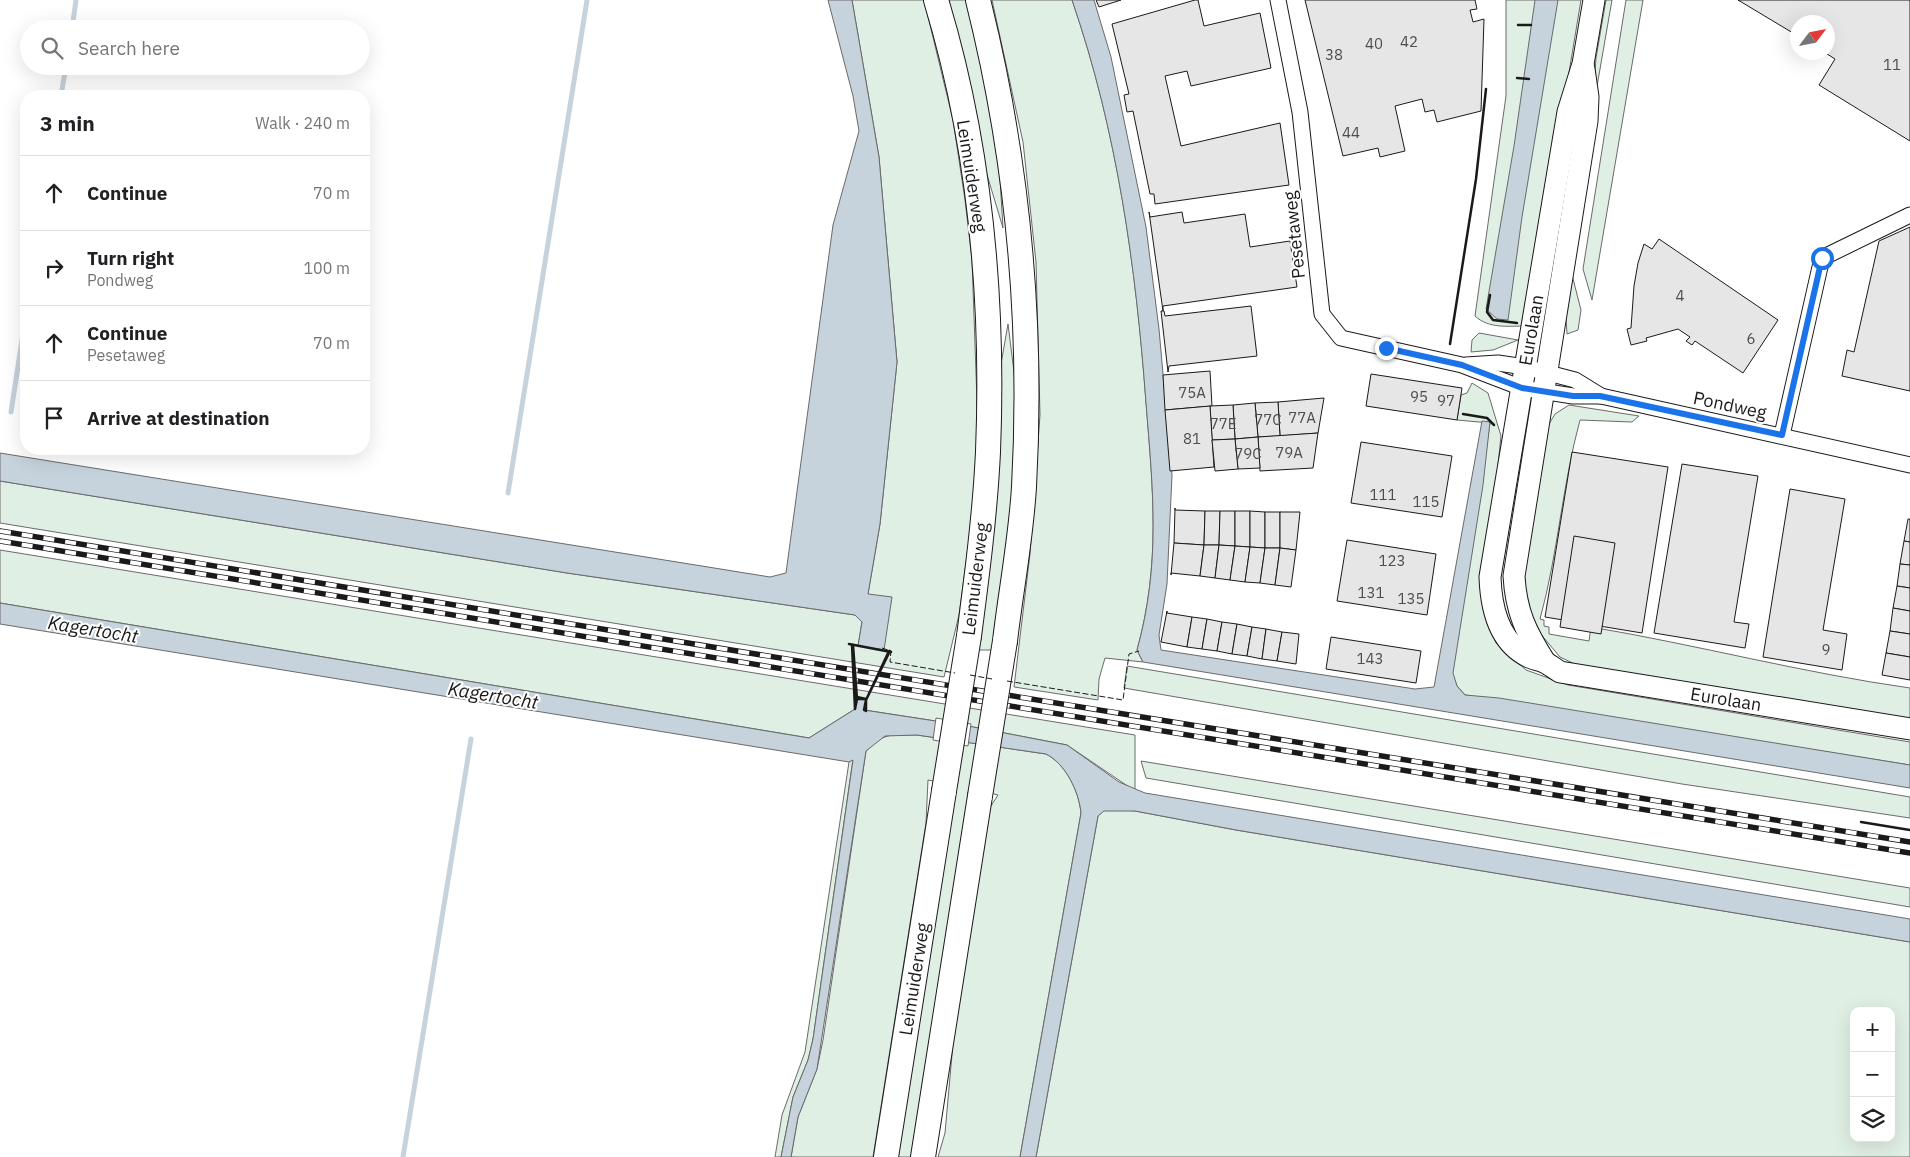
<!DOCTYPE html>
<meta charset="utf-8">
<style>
:root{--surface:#fff;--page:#f6f6f6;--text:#202124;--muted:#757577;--line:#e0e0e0}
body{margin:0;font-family:"IBM Plex Sans",sans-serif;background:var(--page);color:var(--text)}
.controls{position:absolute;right:15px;bottom:15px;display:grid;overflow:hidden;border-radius:10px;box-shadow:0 5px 20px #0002}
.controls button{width:45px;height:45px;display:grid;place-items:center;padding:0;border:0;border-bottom:1px solid var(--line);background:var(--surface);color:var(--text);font:25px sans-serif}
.compass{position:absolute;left:1790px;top:15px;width:45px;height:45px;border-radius:50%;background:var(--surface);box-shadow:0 5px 20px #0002;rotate:58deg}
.stop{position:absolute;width:15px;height:15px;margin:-11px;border:4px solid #1a73e8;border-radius:50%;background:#fff}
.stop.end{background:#1a73e8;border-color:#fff;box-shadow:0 1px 5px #0008}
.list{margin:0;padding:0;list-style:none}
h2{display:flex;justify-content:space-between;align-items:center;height:65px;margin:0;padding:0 20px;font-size:21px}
h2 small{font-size:16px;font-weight:400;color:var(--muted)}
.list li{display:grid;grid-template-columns:32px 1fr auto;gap:15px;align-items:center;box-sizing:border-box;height:75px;padding:0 20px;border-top:1px solid var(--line)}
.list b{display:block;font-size:19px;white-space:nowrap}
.list p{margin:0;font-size:16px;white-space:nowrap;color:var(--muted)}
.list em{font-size:16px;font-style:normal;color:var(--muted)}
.icon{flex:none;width:28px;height:28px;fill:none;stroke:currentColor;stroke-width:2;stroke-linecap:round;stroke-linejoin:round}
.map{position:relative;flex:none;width:1910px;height:1157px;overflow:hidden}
.search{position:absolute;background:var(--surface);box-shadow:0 5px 20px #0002;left:20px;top:20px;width:350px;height:55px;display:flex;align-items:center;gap:12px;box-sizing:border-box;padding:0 18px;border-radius:28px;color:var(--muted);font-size:19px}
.panel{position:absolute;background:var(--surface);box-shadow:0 5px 20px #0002;left:20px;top:90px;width:350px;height:365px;border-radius:20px}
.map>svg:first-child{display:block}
.green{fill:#e0efe3;stroke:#6a6a6a;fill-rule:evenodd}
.water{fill:#c6d2dc;stroke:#6a6a6a}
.pier{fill:#fff;stroke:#6a6a6a}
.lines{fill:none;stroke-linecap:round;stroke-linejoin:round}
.stream{stroke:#c6d2dc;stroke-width:5}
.building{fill:#e6e6e6;stroke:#1a1a1a}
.street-casing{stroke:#1a1a1a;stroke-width:17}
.secondary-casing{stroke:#1a1a1a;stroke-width:23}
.primary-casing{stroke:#1a1a1a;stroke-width:26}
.street{stroke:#fff;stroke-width:15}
.secondary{stroke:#fff;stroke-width:21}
.primary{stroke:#fff;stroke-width:24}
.rail-casing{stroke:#1a1a1a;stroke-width:5.5}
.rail{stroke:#fff;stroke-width:4;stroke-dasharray:11;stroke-linecap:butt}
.primary-bridge-casing{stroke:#1a1a1a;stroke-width:26;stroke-linecap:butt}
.primary-bridge{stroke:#fff;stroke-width:24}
.fence{stroke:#1a1a1a;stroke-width:1;stroke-dasharray:6 2.5;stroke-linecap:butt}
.wall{stroke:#1a1a1a;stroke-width:2.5}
.route{stroke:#1a73e8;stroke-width:6}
.labels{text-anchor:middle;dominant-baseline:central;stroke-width:4;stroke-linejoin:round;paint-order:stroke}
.number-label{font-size:15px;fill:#4d4d4d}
.street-label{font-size:18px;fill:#1a1a1a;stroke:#fff}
.water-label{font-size:19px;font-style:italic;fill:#1a1a1a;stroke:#fff}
</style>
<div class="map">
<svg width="1910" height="1157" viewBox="0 0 1910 1157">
<rect width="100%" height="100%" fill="#fff"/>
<!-- green -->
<g class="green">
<path d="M852,0H924L953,120L965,200L972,260L977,401L979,466L959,615L944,677L0,523V481L567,573L855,615L862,622L858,646L884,650L868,594L880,524L897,362L879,157Z"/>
<path d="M945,0H969L997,130L1003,228L979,148Z"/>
<path d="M992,0H1072C1117,130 1136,266 1146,402C1153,490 1161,563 1137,650L1143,662L1105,658L1099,679L1098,700L1014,687L1030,554L1040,415L1036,262L1023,142Z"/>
<path d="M1506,0H1581L1527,326C1508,326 1489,329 1475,316L1506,96Z"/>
<path d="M1606,0H1612L1592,115L1596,58Z"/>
<path d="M1626,0H1643L1592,300L1583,269Z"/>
<path d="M1570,267L1581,310L1578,330L1567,334L1565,302Z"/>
<path d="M1008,324L1019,412L1015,490L992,650H977L997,387Z"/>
<path d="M1479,333L1518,340L1493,350L1471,352L1472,340Z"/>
<path d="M1472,383L1488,393L1501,436L1483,609L1496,643L1526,670L1568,685L1910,742V765L1465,695L1457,686L1452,673L1490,423L1457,420L1461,395L1467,393Z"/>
<path d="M1569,405L1639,416L1632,422L1580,420C1562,486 1558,554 1540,619L1544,620V626L1549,627V634L1589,641L1591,627C1698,645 1803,673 1910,688V721L1583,668L1560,657L1533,625L1521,570L1546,429L1555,414Z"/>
<path d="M0,550L1135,735V791L1067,745L968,726L864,710L865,700L857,699L855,709L809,738L0,603Z"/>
<path d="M1127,666L1910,797V818L1682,784L1124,688Z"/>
<path d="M891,735H917L1046,754C1066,764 1079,792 1081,813L1020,1157H938L945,1133L955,1021L989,809L998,795L971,788L912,1157H896L956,785L928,780L926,823L873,1157H791L798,1117L817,1069L823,1040L866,751L879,739Z"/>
<path d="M853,759L813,1039L808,1060L793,1097L781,1157H775L782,1115L805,1052L849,762Z"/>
<path d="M1141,761L1910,888V907L1146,778Z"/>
<path d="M1113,809L1135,811L1236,830L1910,942V1157H1036L1098,816L1103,811ZM1854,1011H1891V1138H1854Z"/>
</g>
<!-- water -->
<g class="water">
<path d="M828,0H852L879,157L897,362L880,524L868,594L892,597L884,650L858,646L862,622L855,615L567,573L0,481V453L770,577L786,573L833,225L859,131L853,96Z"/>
<path d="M1072,0H1094L1111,57L1146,227L1159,329L1172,475L1167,584L1159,635L1161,650L1415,689L1434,687L1482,421L1490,422L1483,485L1453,673L1457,686L1465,695L1499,698L1910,765V788L1143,662L1137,650C1161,564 1153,491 1146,403C1136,267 1117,130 1072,0Z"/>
<path d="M1535,0H1558L1522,217L1508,320L1497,319L1486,309L1514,146Z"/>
<path d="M0,603L809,738L855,709L857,699L866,700L864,710L968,726L1067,745L1119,782L1145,793L1910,919V942L1236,830L1135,811H1104L1098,816L1036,1157H1020L1081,813C1079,792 1066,764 1046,754L917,735L885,736L866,751L817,1069L798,1117L791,1157H781L793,1097L808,1060L813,1039L853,760L849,762L0,624Z"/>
</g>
<!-- pier -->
<path class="pier" d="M936,718L971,724L968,746L933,740Z"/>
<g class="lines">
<!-- stream -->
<g class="stream">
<path d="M72,29L76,0"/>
<path d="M61,96L66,66"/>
<path d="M11,412L26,314"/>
<path d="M508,493L587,0"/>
<path d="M403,1157L471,739"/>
</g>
</g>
<!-- building -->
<g class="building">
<path d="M1096,0H1121L1099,7Z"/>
<path d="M1195,0H1198L1204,26L1260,13L1271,68L1191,86L1187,71L1165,76L1181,146L1280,123L1289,185L1155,204L1154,194H1150L1133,111L1127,112L1124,95L1129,94L1112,24Z"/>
<path d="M1305,0H1475L1477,9L1470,10L1473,22L1484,19L1481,111L1437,122L1434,110L1425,112L1422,99L1395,106L1405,151L1380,157L1378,148L1343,156Z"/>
<path d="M1738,0H1910V141L1819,85L1835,59L1824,52H1828V22H1798V36Z"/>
<path d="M1149,212L1150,217L1182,212L1184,223L1245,214L1250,247L1290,241L1297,287L1163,306V311Z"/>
<path d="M1910,227V391L1842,376L1847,350L1854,352L1879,241Z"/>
<path d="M1659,239L1778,320L1743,373L1695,341L1692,345L1686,341L1690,337L1678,329L1646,338L1647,341L1631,345L1627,329L1631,328L1634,286L1638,263L1644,244L1652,249Z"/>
<path d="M1251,306L1257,356L1169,366L1168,372L1161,311H1164L1165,316Z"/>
<path d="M1210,371L1212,406L1165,410L1163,375Z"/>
<path d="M1371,374L1462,388L1457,420L1366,406Z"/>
<path d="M1324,398L1318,433L1280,436L1278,402Z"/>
<path d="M1278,402L1280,436L1258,437L1255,403Z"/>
<path d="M1255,403L1258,437L1235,439L1233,405Z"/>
<path d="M1233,405L1235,439L1212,440L1210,406Z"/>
<path d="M1210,406L1214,467L1170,471L1165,410Z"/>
<path d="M1318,433L1313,468L1260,471L1258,437Z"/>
<path d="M1258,437L1260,468L1238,469L1235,439Z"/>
<path d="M1235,439L1238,469L1215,471L1212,440Z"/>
<path d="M1361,442L1452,456L1442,517L1351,503Z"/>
<path d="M1572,452L1668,467L1642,633L1545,617Z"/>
<path d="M1682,464L1758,476L1734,622L1749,624L1745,648L1654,633Z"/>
<path d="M1790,489L1845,499L1823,630L1847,634L1842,670L1763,657Z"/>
<path d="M1175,508V510L1205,511L1204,545L1174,543Z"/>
<path d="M1205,511H1220L1219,545H1204Z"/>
<path d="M1220,511H1235V546L1219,545Z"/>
<path d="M1235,511H1250V547L1235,546Z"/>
<path d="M1250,511L1265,512V548L1250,547Z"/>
<rect x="1265" y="512" width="15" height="36"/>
<path d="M1280,512H1300L1296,550L1280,548Z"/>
<path d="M1908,519H1910V542L1904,541Z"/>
<path d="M1574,536L1615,543L1601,634L1560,627Z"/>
<path d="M1347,540L1436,554L1427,615L1337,601Z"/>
<path d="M1904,541L1910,542V565L1900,564Z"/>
<path d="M1174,543L1204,545L1200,576L1171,573V575Z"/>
<path d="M1204,545H1219L1215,578L1200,576Z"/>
<path d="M1219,545L1235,546L1230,580L1215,578Z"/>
<path d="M1235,546L1250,547L1245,582L1230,580Z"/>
<path d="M1250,547L1265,548L1260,583L1245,582Z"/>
<path d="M1265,548H1280L1275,585L1260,583Z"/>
<path d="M1280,548L1296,550L1291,587L1275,585Z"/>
<path d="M1900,564L1910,565V588L1897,586Z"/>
<path d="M1897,586L1910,588V611L1893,608Z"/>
<path d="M1893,608L1910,611V634L1890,631Z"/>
<path d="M1167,611V613L1192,617L1187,647L1161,642Z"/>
<path d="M1192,617L1207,619L1202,649L1187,647Z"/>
<path d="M1207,619L1222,622L1217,651L1202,649Z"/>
<path d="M1222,622L1237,624L1232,654L1217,651Z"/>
<path d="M1237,624L1252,627L1247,656L1232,654Z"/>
<path d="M1252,627L1266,629L1262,659L1247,656Z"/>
<path d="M1266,629L1282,632L1277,661L1262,659Z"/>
<path d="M1890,631L1910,634V657L1886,653Z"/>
<path d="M1282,632L1299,634L1296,664L1277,661Z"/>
<path d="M1331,637L1421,651L1416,683L1326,669Z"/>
<path d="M1886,653L1910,657V680L1882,675Z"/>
</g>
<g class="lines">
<defs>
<g id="street">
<path d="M1278,0L1300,112L1322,314L1341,338L1462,365L1522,388L1573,396H1601L1910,465"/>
<path d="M1466,365L1498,363L1525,367L1575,380L1601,396"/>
<path d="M1782,435L1822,258L1910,215"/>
</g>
<g id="secondary">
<path d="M1594,0L1583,64L1568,112L1490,577C1491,607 1498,642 1529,657C1533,659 1539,660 1544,662C1549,664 1555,669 1560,672L1910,729"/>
<path d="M1545,662C1526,632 1516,612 1514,576L1587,121L1588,97L1584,69"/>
</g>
<g id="primary">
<path d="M936,0C980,145 994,301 988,452C985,514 977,575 969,636"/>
<path d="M978,0C1018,160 1033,323 1024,487C1021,538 1011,590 1005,641"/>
<path d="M886,1157L944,791"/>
<path d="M923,1157L980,796"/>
</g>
</defs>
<!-- street casing -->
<use href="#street" class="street-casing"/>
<!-- secondary casing -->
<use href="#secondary" class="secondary-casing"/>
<!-- primary casing -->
<use href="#primary" class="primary-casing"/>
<!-- street -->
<use href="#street" class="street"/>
<!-- secondary -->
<use href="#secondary" class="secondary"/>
<!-- primary -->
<use href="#primary" class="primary"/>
<defs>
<g id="rail">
<path d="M0,531L1910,842"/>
<path d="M0,541L1910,853"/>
</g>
</defs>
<!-- rail casing -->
<use href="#rail" class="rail-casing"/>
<!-- rail -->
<use href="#rail" class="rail"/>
<defs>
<g id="primary-bridge">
<path d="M944,791L969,636"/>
<path d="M980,796L1005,641"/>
</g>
</defs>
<!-- primary-bridge casing -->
<use href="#primary-bridge" class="primary-bridge-casing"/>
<!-- primary-bridge -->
<use href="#primary-bridge" class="primary-bridge"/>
<!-- fence -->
<g class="fence">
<path d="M882,648L891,651L890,662L955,673"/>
<path d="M970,675L992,679"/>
<path d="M1007,681L1123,700L1129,654L1139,651"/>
</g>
<!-- wall -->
<g class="wall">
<path d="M1518,25H1531"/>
<path d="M1517,78L1529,79"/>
<path d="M1490,295L1487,312L1493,320L1517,323"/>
<path d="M1450,344L1476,179L1486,89"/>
<path d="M1463,414L1487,418L1494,425"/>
<path d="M849,644L891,652"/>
<path d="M852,645L855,709L857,699L853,645"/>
<path d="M889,651L866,700L864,710L866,711V700L890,651"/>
<path d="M857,697L866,699H857Z"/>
<path d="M1861,822L1910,830"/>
</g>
</g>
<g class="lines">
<!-- route -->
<path class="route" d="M1386,348L1462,365L1522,388L1573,396H1600L1782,435L1822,258"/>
</g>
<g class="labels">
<!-- number labels -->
<g class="number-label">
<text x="1409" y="41">42</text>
<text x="1374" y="43">40</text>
<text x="1334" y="54">38</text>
<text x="1892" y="64">11</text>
<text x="1351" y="132">44</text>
<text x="1680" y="295">4</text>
<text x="1751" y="338">6</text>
<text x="1192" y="392">75A</text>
<text x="1419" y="396">95</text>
<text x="1446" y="400">97</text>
<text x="1302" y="417">77A</text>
<text x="1268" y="419">77C</text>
<text x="1223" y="423">77E</text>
<text x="1192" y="438">81</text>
<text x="1289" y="452">79A</text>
<text x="1248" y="453">79C</text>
<text x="1383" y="494">111</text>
<text x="1426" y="501">115</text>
<text x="1392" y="560">123</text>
<text x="1371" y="592">131</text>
<text x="1411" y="598">135</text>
<text x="1826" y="649">9</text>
<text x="1370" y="658">143</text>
</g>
<!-- street labels -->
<g class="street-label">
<text transform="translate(972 176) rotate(81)">Leimuiderweg</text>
<text transform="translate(1294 235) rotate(-96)">Pesetaweg</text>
<text transform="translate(1531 330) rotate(-80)">Eurolaan</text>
<text transform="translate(1730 405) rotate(12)">Pondweg</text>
<text transform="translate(975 579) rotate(-83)">Leimuiderweg</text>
<text transform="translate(1726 699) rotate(9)">Eurolaan</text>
<text transform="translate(914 979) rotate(-81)">Leimuiderweg</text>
</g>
<!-- water labels -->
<g class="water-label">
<text transform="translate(93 629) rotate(9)">Kagertocht</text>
<text transform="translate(493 695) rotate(9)">Kagertocht</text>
</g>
</g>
</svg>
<div class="controls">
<button>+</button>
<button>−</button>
<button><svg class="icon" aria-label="layers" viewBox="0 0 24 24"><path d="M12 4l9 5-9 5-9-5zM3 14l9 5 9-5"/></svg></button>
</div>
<svg class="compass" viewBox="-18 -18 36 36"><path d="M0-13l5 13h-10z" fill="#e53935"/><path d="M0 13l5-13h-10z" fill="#757577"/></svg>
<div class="stop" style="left:1822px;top:258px"></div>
<div class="stop end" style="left:1386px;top:348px"></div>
<div class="search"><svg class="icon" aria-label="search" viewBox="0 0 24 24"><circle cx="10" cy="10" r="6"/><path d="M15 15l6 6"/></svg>Search here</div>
<section class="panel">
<h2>3 min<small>Walk · 240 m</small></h2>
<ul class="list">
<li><svg class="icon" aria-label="ahead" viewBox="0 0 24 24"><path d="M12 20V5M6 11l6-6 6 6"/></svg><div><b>Continue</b></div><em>70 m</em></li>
<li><svg class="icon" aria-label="right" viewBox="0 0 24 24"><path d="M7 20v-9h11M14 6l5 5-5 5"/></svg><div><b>Turn right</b><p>Pondweg</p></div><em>100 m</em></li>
<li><svg class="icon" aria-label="ahead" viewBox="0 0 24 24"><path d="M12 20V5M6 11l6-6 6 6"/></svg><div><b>Continue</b><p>Pesetaweg</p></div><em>70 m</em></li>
<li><svg class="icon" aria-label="arrive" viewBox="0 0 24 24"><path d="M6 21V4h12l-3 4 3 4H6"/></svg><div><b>Arrive at destination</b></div></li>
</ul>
</section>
</div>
